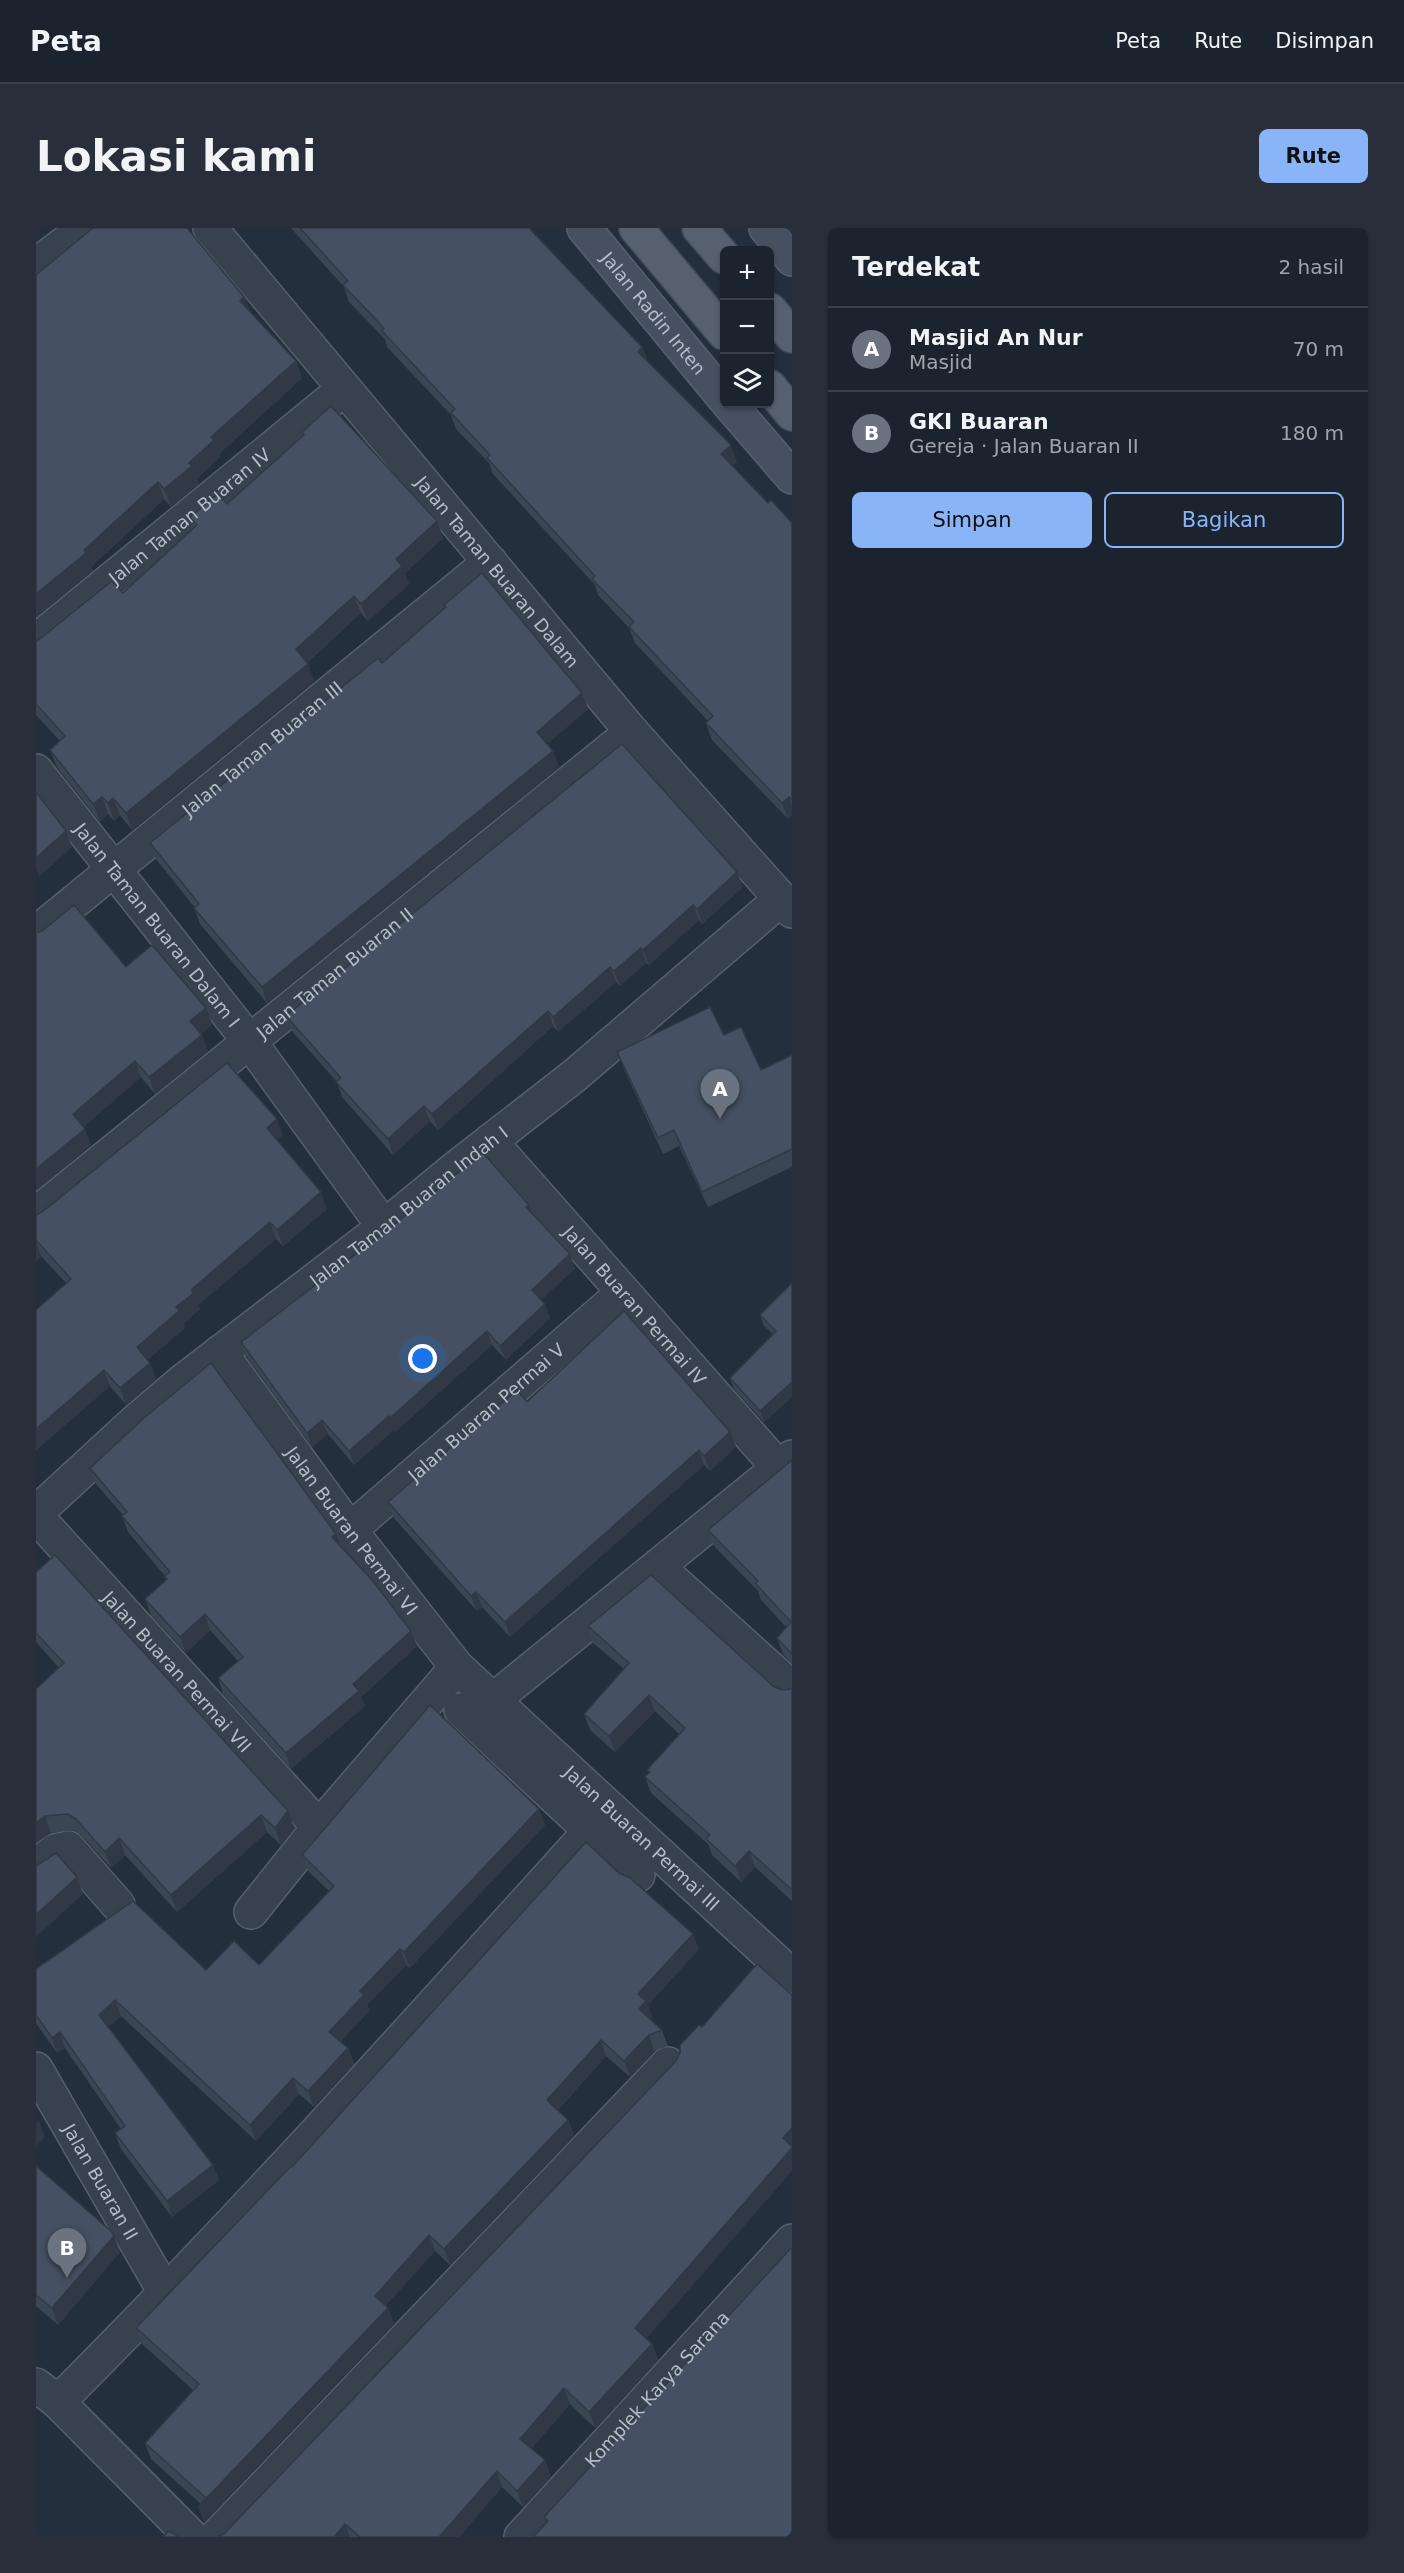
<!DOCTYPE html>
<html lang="id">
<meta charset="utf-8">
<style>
:root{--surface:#1b232e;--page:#282f3a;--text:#f1f3f6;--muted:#a0a4aa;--line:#39404a;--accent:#8ab4f8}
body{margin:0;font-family:"DejaVu Sans",sans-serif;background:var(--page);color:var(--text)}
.controls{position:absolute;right:18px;top:18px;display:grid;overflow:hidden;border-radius:9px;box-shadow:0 2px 4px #0004}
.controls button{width:54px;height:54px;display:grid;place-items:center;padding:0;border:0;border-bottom:2px solid var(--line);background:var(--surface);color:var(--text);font:30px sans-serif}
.you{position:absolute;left:387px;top:1131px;width:21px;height:21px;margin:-15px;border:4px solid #fff;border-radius:50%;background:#1a73e8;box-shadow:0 0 0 9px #1a73e833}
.badge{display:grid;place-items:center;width:39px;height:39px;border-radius:50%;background:var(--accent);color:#fff;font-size:20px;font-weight:700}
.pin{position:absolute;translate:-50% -50px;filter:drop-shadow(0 2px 3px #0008)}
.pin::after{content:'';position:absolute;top:32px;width:21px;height:18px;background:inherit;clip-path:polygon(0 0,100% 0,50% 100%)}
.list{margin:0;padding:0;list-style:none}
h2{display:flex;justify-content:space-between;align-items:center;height:78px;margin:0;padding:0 24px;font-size:26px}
h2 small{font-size:20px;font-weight:400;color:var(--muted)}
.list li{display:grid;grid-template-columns:39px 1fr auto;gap:18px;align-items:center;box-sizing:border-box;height:84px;padding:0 24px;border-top:2px solid var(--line)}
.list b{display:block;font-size:22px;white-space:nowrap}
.list p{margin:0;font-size:20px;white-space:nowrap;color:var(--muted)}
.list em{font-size:20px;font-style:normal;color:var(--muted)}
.actions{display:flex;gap:12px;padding:18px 24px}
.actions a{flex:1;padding:14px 0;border:2px solid var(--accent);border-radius:9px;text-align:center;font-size:21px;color:var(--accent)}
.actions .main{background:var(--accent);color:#111}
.icon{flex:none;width:33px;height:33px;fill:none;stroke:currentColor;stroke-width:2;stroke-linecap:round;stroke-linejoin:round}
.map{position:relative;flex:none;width:756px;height:2309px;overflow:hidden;border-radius:9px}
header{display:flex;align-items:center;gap:36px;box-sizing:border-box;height:84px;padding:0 30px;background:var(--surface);border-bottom:2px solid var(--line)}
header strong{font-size:28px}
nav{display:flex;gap:33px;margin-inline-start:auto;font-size:21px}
.intro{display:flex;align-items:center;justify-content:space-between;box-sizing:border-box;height:144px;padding:0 36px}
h1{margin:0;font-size:42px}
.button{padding:15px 27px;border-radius:9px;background:var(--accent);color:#111;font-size:21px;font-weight:700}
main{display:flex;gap:36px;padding:0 36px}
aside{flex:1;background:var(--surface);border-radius:9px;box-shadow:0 2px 4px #0004}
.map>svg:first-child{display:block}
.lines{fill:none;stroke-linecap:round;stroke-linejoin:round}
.street-casing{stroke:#565f6c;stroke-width:36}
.secondary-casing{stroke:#565f6c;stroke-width:36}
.primary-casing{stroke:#414a57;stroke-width:36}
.street{stroke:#38414e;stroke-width:33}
.secondary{stroke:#465061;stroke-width:33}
.primary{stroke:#56606e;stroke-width:33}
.wall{fill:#3b4654}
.shaded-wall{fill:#303945}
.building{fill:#455162;stroke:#303945;stroke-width:1.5}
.labels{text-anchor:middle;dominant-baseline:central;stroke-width:4.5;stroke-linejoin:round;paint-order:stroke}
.street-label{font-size:18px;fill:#b4bcc9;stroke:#1d2633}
</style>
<header>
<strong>Peta</strong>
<nav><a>Peta</a><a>Rute</a><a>Disimpan</a></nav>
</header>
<div class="intro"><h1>Lokasi kami</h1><a class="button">Rute</a></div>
<main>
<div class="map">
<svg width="756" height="2309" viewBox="0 0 756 2309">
<rect width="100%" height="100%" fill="#242f3e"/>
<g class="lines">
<defs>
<g id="street">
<path id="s1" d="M174,0L596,504L756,683"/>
<path d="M0,37L49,0"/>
<path id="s2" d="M0,413L307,162"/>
<path id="s3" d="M0,543L214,814L348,999"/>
<path id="s4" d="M0,705L454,334"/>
<path id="s5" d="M454,913L743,1240"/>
<path id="s6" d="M0,986L596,504"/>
<path id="s7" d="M184,1124L314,1302L421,1439L756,1748"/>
<path id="s8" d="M0,1285L101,1192L148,1152L348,999L421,939L538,848L745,671"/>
<path id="s9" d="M0,1288L283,1599"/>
<path id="s10" d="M314,1302L587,1065"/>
<path d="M622,1339L756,1460"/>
<path d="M456,1473L756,1229"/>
<path d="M425,1482L602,1647"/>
<path d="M0,1638L19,1623L32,1620L82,1677"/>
<path d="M215,1684L283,1599L421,1439"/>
<path id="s11" d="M0,1841L130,2066"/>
<path d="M0,2157L22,2174L156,2309"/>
<path d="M22,2174C206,1990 380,1796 554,1603"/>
<path d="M180,2309L632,1836"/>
<path id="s12" d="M485,2309L756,2013"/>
</g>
<g id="secondary">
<path id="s13" d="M548,0L688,170"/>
<path d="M730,0L756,31"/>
<path d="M693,176L756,249"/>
</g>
<g id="primary">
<path d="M600,0L688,105"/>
<path d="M663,0L688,29"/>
<path d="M734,82L756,108"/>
<path d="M734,159L756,186"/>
</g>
</defs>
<!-- street casing -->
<use href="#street" class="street-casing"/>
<!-- secondary casing -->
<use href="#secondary" class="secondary-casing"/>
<!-- primary casing -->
<use href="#primary" class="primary-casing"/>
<!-- street -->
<use href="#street" class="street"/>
<!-- secondary -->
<use href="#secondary" class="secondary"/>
<!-- primary -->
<use href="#primary" class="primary"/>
</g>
<!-- wall -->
<g class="wall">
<path d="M255,0H493L606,119L612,134L701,234L696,238L732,275L756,295V587L752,591L676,512L670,495L672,493L599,415L593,400L562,367L559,357L457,246L453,235L420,201L415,187L351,119L349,111L313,74L308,59Z"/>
<path d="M208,69L214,83L260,133L266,150L183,226L184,229L161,251L163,256L135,279L128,271L55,339L57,342L0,389Z"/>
<path d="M266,204L401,293L407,310L369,345L373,356L332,393L325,385L271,435L278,453L96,602L84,587L78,593L72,586L64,594L21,539L14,522L24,513L0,487V413L87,365L158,300L154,289L191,276L267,208Z"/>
<path d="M408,377L546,465L552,481L511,516L517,523L523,539L231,775L164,696L158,680H159L120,631L114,615L346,435L409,380Z"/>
<path d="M707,659L666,696L663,692L613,737L610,735L584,758L580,754L522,804L517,798L402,902L394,893L357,927L306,869L301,854L256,803L250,788Z"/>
<path d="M90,739L170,780L176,796L165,806L172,823L119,866L105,849L47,899L55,917L0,962Z"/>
<path d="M688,807L725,842L756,827V939L672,979L643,918L627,926L587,839L581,824Z"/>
<path d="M247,907L241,912L291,981L247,1018L240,1011L162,1077L164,1081L148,1095L149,1100L111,1132L114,1135L120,1151L90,1177L74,1158L0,1222V1082L30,1055L5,1028L0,1033V987Z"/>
<path d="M496,986L539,1040L505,1072L509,1076L514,1090L470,1132L456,1117L359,1204L358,1202L318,1237L292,1206L276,1219L210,1128L205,1114Z"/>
<path d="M756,1055V1169L728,1194L698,1161L694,1150L737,1106L728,1098L724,1087Z"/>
<path d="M491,1174L694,1204L700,1219L674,1243L668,1237L474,1409L446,1379L441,1383L357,1289L352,1274Z"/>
<path d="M756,1232V1436L747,1426L741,1410L750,1399L725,1372L722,1363L678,1318L672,1302Z"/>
<path d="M54,1240L304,1317L381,1418L325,1469L329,1478L255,1541L187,1466L182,1450L202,1433L174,1402L150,1425L115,1387L109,1371L130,1352L129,1348L92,1304L86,1288L87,1287L60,1256Z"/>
<path d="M0,1344L258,1600L245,1617L231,1604L141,1684L89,1627L75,1640L46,1608L38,1602L15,1605L0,1615V1461L23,1440L0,1414Z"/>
<path d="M552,1398L737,1458L746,1462L756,1461V1673L719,1639L705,1654L676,1627L672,1616L615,1565L609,1549L613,1545L611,1542L643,1506L619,1483L579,1524L554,1502L548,1486L588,1441L557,1415Z"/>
<path d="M509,1597L374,1740L370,1737L331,1777L333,1783L304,1814L312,1820L318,1836L278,1879L263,1866L220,1913L85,1788L72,1799L177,1937L183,1952L136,1989L85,1921L79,1905L85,1901L29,1820L21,1825L0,1795V1741L170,1742L223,1737L293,1663L272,1643L266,1627Z"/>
<path d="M663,1721L612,1777L616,1789L614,1791L626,1802L632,1818L618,1823L594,1849L570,1828L522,1882L532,1892L538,1907L414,2037L399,2023L350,2077L352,2080L358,2095L168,2294L165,2276L115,2231L109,2215L157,2162L106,2116L100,2100L256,1939Z"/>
<path d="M663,1797L610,2111L616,2116L622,2132L559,2200L534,2176L495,2221L509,2232L515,2249L487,2279L466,2259L423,2309H182L188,2306L640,1833Z"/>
<path d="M0,1938L84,2024L22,2097L0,2078Z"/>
</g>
<!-- shaded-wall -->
<g class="shaded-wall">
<path d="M208,69L215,86L204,73Z"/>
<path d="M606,119L612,136L602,124Z"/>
<path d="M260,133L266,150L183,226L184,229L161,251L163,256L135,279L128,261L153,235L175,209Z"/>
<path d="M695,217L701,234L691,243L685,226Z"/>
<path d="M122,254L128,271L55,339L57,342L0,389V366Z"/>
<path d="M401,293L407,310L369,345L373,356L332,393L325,376L360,331Z"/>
<path d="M318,368L325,385L266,439L260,421Z"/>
<path d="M272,436L278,453L96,602L90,585Z"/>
<path d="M546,465L552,481L507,520L501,504Z"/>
<path d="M517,523L523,539L231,775L226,759Z"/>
<path d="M66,569L72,586L64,594L57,576Z"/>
<path d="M753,569L756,578V587L752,591L746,575Z"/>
<path d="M77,570L84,587L78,593L72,575Z"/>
<path d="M30,603L36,619L3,649L0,641V630Z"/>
<path d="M701,644L707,659L666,696L661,681Z"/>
<path d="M657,677L663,692L613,737L607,722Z"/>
<path d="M605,720L610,735L584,758L578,743Z"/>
<path d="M574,739L580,754L522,804L517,789Z"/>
<path d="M170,780L176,796L160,810L154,793Z"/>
<path d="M512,783L517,798L402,902L396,886Z"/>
<path d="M166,807L172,823L119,866L113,849Z"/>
<path d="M99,833L105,849L43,903L37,886Z"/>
<path d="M388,878L394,893L357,927L352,911Z"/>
<path d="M241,891L247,907L237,916L231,900Z"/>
<path d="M49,901L55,917L0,962V941Z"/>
<path d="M285,964L291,981L247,1018L241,1002Z"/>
<path d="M493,977L498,991L490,979Z"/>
<path d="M234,994L240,1011L162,1077L164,1081L148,1095L149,1100L107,1136L101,1119L140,1079L155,1062Z"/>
<path d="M0,1013L5,1028L0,1033Z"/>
<path d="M534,1026L539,1040L501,1076L496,1062Z"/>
<path d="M509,1076L514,1090L470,1132L464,1118Z"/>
<path d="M451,1103L456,1117L359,1204L354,1190Z"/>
<path d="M114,1135L120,1151L90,1177L84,1160Z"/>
<path d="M68,1142L74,1158L0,1222V1201Z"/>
<path d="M756,1154V1169L728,1194L724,1183Z"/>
<path d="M353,1188L358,1202L318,1237L313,1223Z"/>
<path d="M286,1192L292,1206L276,1219L271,1205Z"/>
<path d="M694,1204L700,1219L674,1243L668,1228Z"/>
<path d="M663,1222L668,1237L474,1409L469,1394Z"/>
<path d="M300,1306L305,1321L296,1309Z"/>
<path d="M440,1364L446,1379L441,1383L435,1368Z"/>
<path d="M169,1386L174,1402L150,1425L144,1409Z"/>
<path d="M375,1403L381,1418L325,1469L329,1478L255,1541L250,1525L317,1456Z"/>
<path d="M613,1467L619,1483L579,1524L573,1508Z"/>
<path d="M503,1581L509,1597L374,1740L368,1724Z"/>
<path d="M252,1583L258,1600L245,1617L239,1600Z"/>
<path d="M225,1587L231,1604L141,1684L135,1667Z"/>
<path d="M9,1588L15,1605L0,1615V1595Z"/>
<path d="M83,1610L89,1627L75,1640L69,1624Z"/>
<path d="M713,1623L719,1639L705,1654L699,1638Z"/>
<path d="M41,1649L47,1666L0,1709V1687Z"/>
<path d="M657,1706L663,1721L612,1777L616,1789L608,1797L603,1781L602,1766Z"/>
<path d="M364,1721L370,1737L331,1777L333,1783L299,1819L293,1804L324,1763Z"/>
<path d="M79,1772L85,1788L69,1802L63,1787Z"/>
<path d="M24,1804L29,1820L21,1825L16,1810Z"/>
<path d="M613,1807L618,1823L594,1849L588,1833Z"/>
<path d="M565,1812L570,1828L516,1888L511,1872Z"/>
<path d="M312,1820L318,1836L278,1879L272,1863Z"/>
<path d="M257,1850L263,1866L220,1913L214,1897Z"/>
<path d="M3,1892L9,1909L0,1918V1895Z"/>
<path d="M532,1892L538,1907L414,2037L408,2021Z"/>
<path d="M756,1900V1943L605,2117L599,2100L747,1910Z"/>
<path d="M177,1937L183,1952L136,1989L131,1973Z"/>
<path d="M393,2007L399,2023L345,2083L339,2068Z"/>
<path d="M78,2008L84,2024L22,2097L16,2080Z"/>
<path d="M352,2080L358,2095L168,2294L162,2279Z"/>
<path d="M616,2116L622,2132L559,2200L553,2184Z"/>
<path d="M528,2160L534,2176L490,2227L484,2211Z"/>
<path d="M509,2232L515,2249L487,2279L481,2263Z"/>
<path d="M461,2243L466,2259L423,2309H403Z"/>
<path d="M309,2296L314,2309H298Z"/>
</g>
<!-- building -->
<g class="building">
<path d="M57,0H151L208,69L204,73L260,133L175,209L178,212L153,235L156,238L128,261L122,254L48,322L50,325L0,366V47Z"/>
<path d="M264,0H493L606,119L602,124L695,217L685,226L732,275L735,272L756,295V572L753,569L746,575L670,495L677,488L593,399L598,394L556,351L559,348L451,230L454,227L415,185L419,181L346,103L348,100L307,57L312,53Z"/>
<path d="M295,178L401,293L360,331L366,338L325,376L318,368L260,421L272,436L90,585L77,570L72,575L66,569L57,576L14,522L29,508L0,476V413L5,410L76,353L87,365L161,297L154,289L182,266L191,276L268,207L266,204Z"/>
<path d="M446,345L546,465L501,504L517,523L226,759L158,680L163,676L114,615L342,430L346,435L410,379L408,377Z"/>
<path d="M586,516L701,644L661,681L657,677L607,722L605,720L578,743L574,739L517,789L512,783L396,886L388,878L352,911L300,854L305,850L250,788Z"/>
<path d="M0,564L30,603L0,630Z"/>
<path d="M38,677L90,739L116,717L170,780L154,793L166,807L113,849L99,833L37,886L49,901L0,941V705L6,703Z"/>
<path d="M674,779L688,807L705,799L725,842L756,827V921L666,964L638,902L622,910L581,824Z"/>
<path d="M191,835L241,891L231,900L285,964L241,1002L234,994L155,1062L158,1065L140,1079L143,1083L101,1119L114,1135L84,1160L68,1142L0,1201V1082L35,1051L0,1012V987L6,984Z"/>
<path d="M447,925L493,977L490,979L534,1026L496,1062L509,1076L464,1118L451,1103L354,1190L353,1188L313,1223L286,1192L271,1205L205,1114L355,999Z"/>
<path d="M756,1055V1154L724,1183L694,1150L740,1103L724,1087Z"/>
<path d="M588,1083L694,1204L668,1228L663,1222L469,1394L440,1364L435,1368L352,1274L481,1162L491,1174Z"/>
<path d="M175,1135L300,1306L296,1309L336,1352L375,1403L317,1456L323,1463L250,1525L182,1450L207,1429L169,1386L144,1409L109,1371L131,1351L128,1349L134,1344L86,1288L91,1284L54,1240L108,1190Z"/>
<path d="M756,1232V1426L741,1410L755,1394L719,1355L722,1353L672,1302Z"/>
<path d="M19,1327L252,1583L239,1600L225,1587L135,1667L83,1610L69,1624L40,1591L32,1586L9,1588L0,1595V1461L28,1435L0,1405V1344Z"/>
<path d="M615,1347L737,1458L746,1462L756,1461V1662L713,1623L699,1638L670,1611L674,1607L609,1549L614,1544L611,1542L649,1500L613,1467L573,1508L548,1486L593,1435L552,1398Z"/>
<path d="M394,1477L503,1581L368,1724L364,1721L324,1763L328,1767L293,1804L312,1820L272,1863L257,1850L214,1897L79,1772L63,1787L177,1937L131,1973L79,1905L89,1898L24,1804L16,1810L0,1787V1741L97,1673L170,1742L198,1713L223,1737L298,1658L266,1627Z"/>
<path d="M550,1614L583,1645L594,1650L657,1706L602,1766L610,1773L603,1781L626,1802L613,1807L588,1833L565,1812L511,1872L532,1892L408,2021L393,2007L339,2068L352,2080L162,2279L170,2270L109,2215L163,2156L100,2100L255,1938L256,1939Z"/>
<path d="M20,1625L41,1649L0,1687V1638Z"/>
<path d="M721,1736L756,1767V1900L747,1910L756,1919V1920L599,2100L616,2116L553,2184L528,2160L484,2211L509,2232L481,2263L461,2243L403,2309H324L309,2296L298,2309H182L188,2306L640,1833L644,1825V1817L663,1797L666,1799Z"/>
<path d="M0,1938L75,2003L78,2008L16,2080L0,2067Z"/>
<path d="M755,2020L756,2021V2309H497L512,2293L508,2289Z"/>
<path d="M133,2303L143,2309H126Z"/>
</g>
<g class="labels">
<!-- street labels -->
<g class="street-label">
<text stroke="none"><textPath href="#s13" startOffset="110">Jalan Radin Inten</textPath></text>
<text stroke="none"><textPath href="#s2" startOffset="198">Jalan Taman Buaran IV</textPath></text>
<text stroke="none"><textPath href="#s1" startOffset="448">Jalan Taman Buaran Dalam</textPath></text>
<text stroke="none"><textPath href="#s4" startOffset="292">Jalan Taman Buaran III</textPath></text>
<text stroke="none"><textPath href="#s3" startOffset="196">Jalan Taman Buaran Dalam I</textPath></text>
<text stroke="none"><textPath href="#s6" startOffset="384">Jalan Taman Buaran II</textPath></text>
<text stroke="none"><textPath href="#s8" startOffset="483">Jalan Taman Buaran Indah I</textPath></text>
<text stroke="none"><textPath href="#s5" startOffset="219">Jalan Buaran Permai IV</textPath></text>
<text stroke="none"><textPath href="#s10" startOffset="180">Jalan Buaran Permai V</textPath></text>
<text stroke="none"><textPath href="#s7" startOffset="222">Jalan Buaran Permai VI</textPath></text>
<text stroke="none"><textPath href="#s9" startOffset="210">Jalan Buaran Permai VII</textPath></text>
<text stroke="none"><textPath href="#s7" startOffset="646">Jalan Buaran Permai III</textPath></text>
<text stroke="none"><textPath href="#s11" startOffset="130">Jalan Buaran II</textPath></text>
<text stroke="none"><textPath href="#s12" startOffset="201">Komplek Karya Sarana</textPath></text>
</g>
</g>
</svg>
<div class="controls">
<button>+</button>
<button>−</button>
<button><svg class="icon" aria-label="layers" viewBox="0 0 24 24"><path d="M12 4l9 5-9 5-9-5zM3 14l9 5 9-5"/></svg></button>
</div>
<div class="you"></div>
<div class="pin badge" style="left:684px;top:891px;background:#6b7280">A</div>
<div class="pin badge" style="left:31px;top:2050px;background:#6b7280">B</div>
</div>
<aside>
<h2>Terdekat<small>2 hasil</small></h2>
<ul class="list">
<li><span class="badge" style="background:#6b7280">A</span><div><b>Masjid An Nur</b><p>Masjid</p></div><em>70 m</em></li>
<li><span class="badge" style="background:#6b7280">B</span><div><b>GKI Buaran</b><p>Gereja · Jalan Buaran II</p></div><em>180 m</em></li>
</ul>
<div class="actions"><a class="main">Simpan</a><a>Bagikan</a></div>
</aside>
</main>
